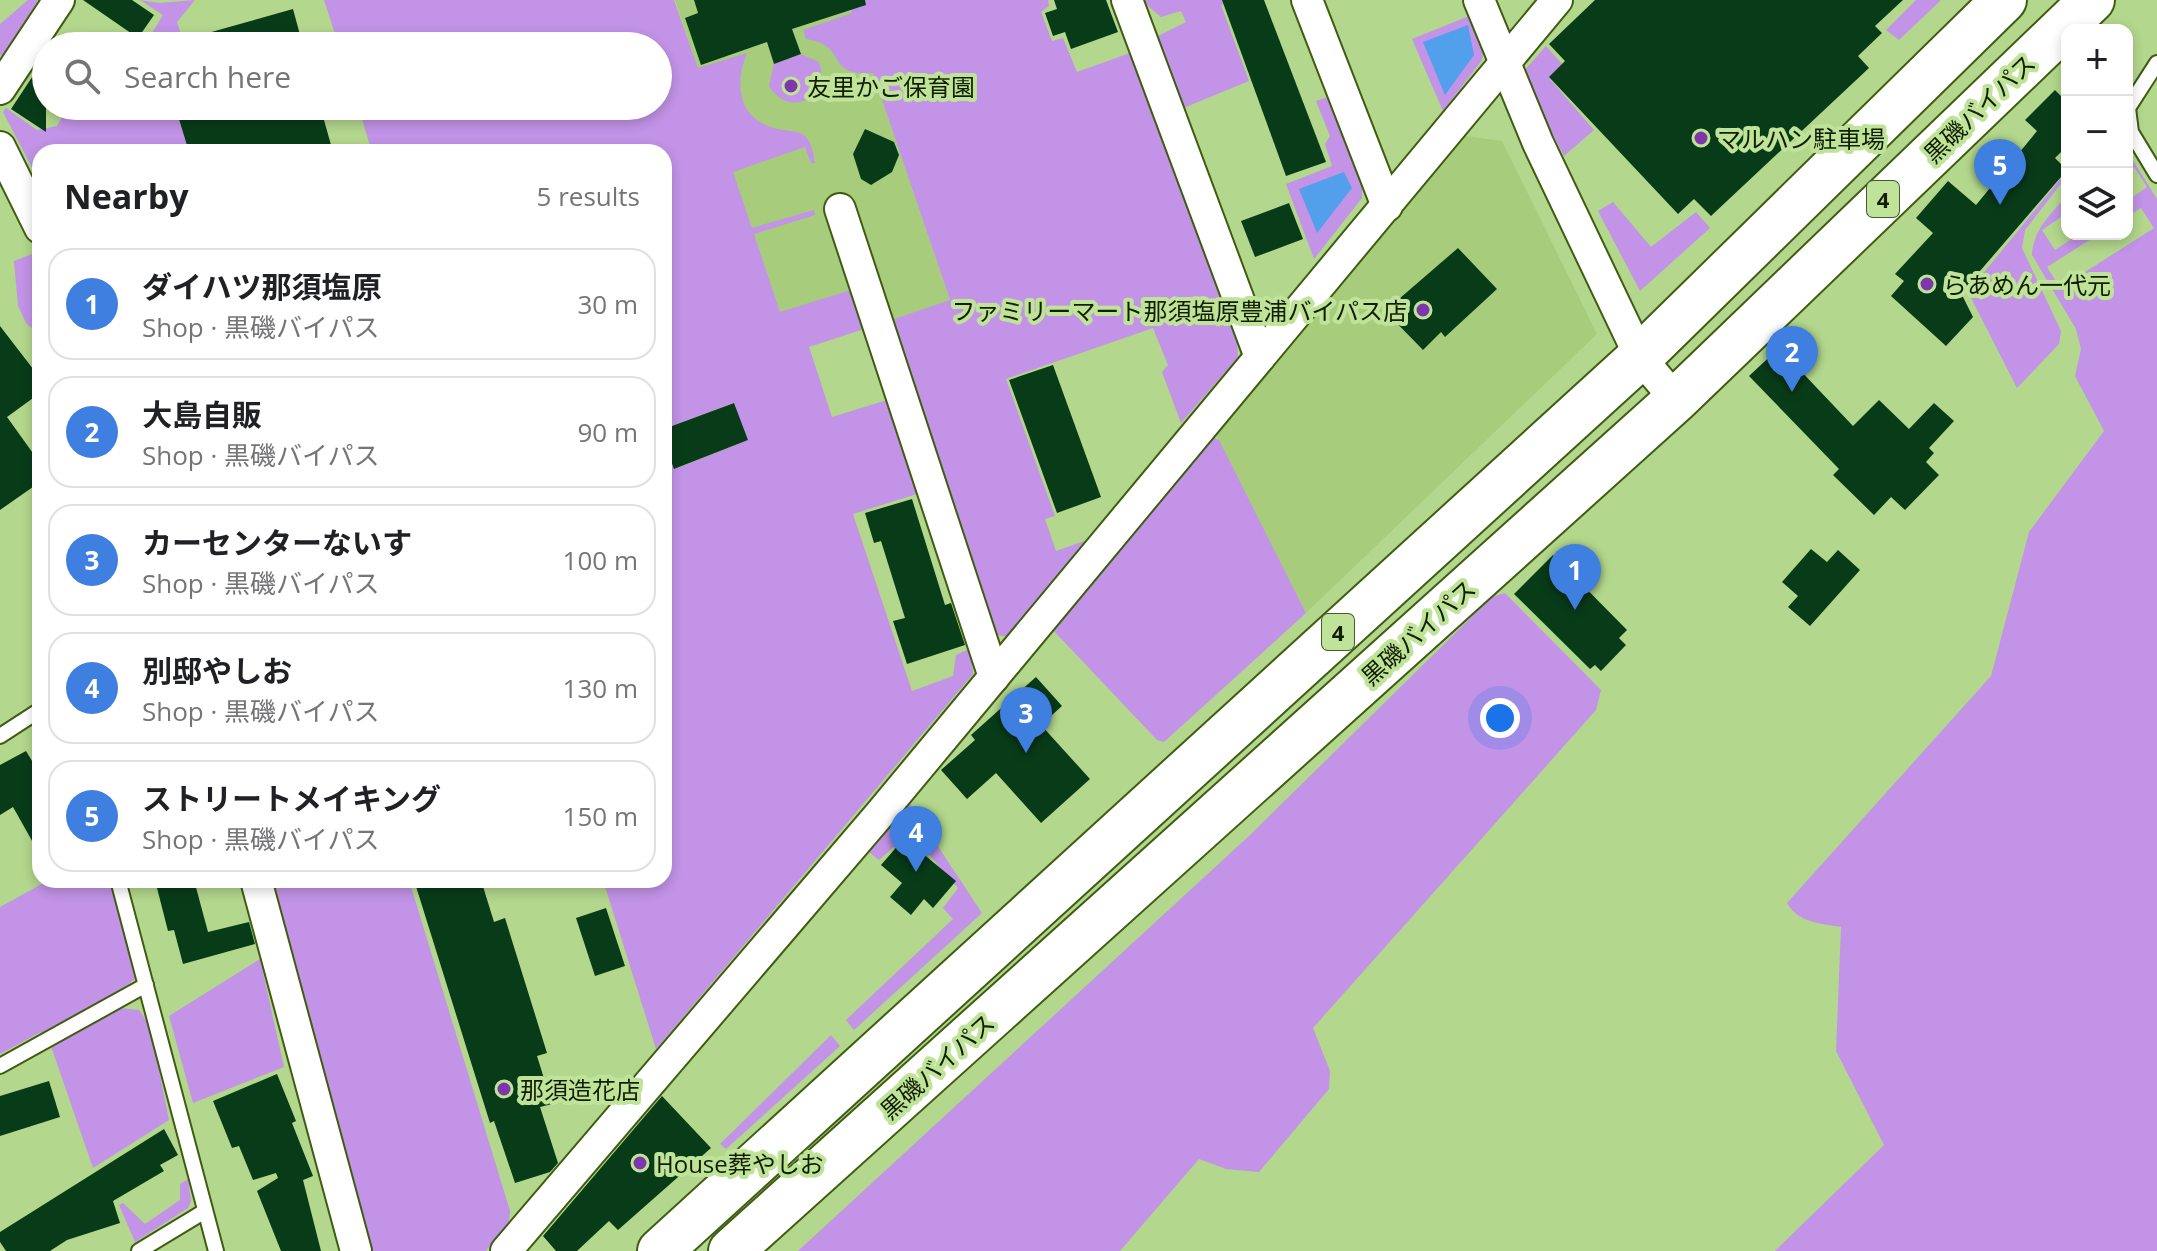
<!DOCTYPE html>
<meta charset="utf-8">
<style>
:root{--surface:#fff;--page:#f2f2f2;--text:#202124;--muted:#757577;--line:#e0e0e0;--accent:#7c3aed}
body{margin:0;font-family:"Open Sans","Noto Sans JP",sans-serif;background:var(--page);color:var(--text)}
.controls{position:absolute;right:24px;top:24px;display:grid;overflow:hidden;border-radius:16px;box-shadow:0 4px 12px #0003}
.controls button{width:72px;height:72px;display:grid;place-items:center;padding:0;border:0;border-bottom:2px solid var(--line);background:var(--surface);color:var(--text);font:40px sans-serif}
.you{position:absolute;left:1500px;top:718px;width:28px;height:28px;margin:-20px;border:6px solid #fff;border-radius:50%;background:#1a73e8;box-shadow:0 0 0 12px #1a73e833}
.badge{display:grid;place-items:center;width:52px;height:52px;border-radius:50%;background:var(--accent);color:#fff;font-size:26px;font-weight:700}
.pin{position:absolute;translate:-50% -66px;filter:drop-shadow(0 2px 4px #0008)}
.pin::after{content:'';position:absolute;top:42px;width:28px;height:24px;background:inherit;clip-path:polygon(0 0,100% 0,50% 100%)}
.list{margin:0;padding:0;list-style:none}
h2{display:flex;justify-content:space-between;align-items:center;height:104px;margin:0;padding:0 32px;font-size:34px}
h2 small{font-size:26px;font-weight:400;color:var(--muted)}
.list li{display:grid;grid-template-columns:52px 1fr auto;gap:24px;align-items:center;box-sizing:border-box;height:112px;margin:0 16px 16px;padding:0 16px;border:2px solid var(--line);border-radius:24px}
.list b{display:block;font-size:30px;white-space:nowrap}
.list p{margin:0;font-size:26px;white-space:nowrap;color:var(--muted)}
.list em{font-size:26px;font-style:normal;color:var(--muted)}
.icon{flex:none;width:44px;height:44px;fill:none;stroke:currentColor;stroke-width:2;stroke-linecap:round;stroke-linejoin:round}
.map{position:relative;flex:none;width:2157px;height:1251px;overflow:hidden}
.search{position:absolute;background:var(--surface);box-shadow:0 4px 12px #0003;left:32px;top:32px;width:640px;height:88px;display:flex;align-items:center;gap:20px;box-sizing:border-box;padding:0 28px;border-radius:44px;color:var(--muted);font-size:30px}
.panel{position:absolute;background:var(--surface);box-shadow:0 4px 12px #0003;left:32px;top:144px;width:640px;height:744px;border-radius:24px}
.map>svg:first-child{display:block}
.built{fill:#a7cd7c}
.green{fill:#c293e7}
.water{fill:#52a0eb}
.building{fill:#083c19}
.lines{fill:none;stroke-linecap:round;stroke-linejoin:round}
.lane-casing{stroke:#3f5d11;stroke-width:18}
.street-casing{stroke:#3f5d11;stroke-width:34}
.highway-casing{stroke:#3f5d11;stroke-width:48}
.lane{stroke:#fff;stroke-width:14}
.street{stroke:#fff;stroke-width:30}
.highway{stroke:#fff;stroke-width:44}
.poi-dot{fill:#7e37aa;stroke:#bfe499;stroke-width:3}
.labels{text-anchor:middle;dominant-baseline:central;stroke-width:8;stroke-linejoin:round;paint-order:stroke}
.shield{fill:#bfe499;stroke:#46592f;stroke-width:2}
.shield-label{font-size:22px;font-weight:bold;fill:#121e02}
.poi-label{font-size:24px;fill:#121e02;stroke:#bfe499;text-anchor:start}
.street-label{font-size:24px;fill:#121e02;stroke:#bfe499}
</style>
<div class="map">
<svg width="2157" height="1251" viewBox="0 0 2157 1251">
<rect width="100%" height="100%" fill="#b3d78c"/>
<!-- built -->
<g class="built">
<path d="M675,0H849L950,301L891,320L877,282L780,313Z"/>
<path d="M1458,135L1502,141L1597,334L1306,613L1214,431Z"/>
</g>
<!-- green -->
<g class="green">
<path d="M28,0H38L3,56L0,55V24Z"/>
<path d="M140,0L159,3L195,0L177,22L185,46H144L163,15Z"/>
<path d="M324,0H674L698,68L747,53C735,82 737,116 771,127C780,131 794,130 802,134C812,140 813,153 815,163H811L805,147L733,172L752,228L814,210L815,215L754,234L780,312L851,290L864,329L809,347L832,417L887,400L917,494L853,514L912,691L953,676L956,655L971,648L973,674L656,1049L603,880H664V442L675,469L748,440L733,403L664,429V152H372L358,106H658V46H339Z"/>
<path d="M849,0H1048L1049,6L1041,12L1052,41L1063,38L1077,72L1130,53L1237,340L1238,357L1181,423L1162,372L1168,365L1153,328L1006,379L1055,516L1045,519L1056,551L1084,541L1087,545L1008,637L997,635L891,320L950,300L873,73C822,76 851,46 806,39L803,30L852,13Z"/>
<path d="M1141,0H1233L1221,5L1249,81L1181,109L1154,38L1186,22L1181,11L1161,17Z"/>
<path d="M1916,0H1941L1899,40L1886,30Z"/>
<path d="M1474,14L1484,46L1482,60L1443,111L1412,39Z"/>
<path d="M1546,46L1563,65L1549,78L1594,130L1564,156L1521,74Z"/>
<path d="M801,54L819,62C832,98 788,119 769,86L774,64Z"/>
<path d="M1328,97L1362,183V198L1314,259L1286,184L1332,166L1325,144L1330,136L1316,101Z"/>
<path d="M68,106H175L189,152H40V183L3,112L6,108L37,130L57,126Z"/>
<path d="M2127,151L2157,199V1251H1775L1884,1145L1836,1051L1841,927C1820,923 1798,923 1787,903L1991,676L2029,532L2104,431L2075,376L2081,349L2076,329L2032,255C2033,230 2051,214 2067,195V213L2042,230L2055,250L2079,234H2099L2047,267L2060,288L2154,228L2141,208L2127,217V201L2147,187L2134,167L2127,171Z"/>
<path d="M2067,171V176L2025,230L2022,248L2061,331L2059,344L2017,388L1968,292Z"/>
<path d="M1613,202L1651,247L1696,212L1710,228L1640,291L1598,211Z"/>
<path d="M32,254L40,272V336L26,323L18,306L14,261Z"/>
<path d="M1212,437L1219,440L1306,613L1164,742L1157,740L1052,629Z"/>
<path d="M1505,593L1601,690L1596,710L1313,1028L1330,1071L1329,1089L1259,1172L1226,1169L1199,1159L1120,1251H798L1250,835L1492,597Z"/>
<path d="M910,804L982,913L854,1030L846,1020L953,919L943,908L958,888L910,833L879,860L869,852Z"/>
<path d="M49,880H113L139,976L113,996L120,1008L139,1010L150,1026L169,1120L93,1168L52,1049L41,1032L0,1054V907Z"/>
<path d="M266,880H409L510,1211L509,1223L486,1251H367Z"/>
<path d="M260,959L284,1067L193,1103L169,1016Z"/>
<path d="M831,1035L840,1046L726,1149L720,1144Z"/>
<path d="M188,1179L191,1201L188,1208L135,1242L119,1205L123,1203L145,1224L180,1200V1184Z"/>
</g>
<!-- water -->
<g class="water">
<path d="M1468,25L1474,55L1445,95L1423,42Z"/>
<path d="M1344,172L1352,188L1317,233L1299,189Z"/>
</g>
<!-- building -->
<g class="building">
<path d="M83,0H132L154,15L138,38Z"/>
<path d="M694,0H865L866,5L792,29L801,54L774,64L767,42L701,65L685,18L698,13Z"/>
<path d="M1054,0H1106L1118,32L1071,49L1065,32L1053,36L1045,13L1057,9Z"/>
<path d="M1222,0H1264L1326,162L1286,176Z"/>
<path d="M1595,0H1903L1875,26L1882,33L1858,56L1869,68L1711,216L1694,199L1678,214L1549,77L1565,61L1549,44Z"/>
<path d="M293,9L303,46H191L190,38Z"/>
<path d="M46,56V132L11,109Z"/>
<path d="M2055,90L2067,102V146L2055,158L2067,170L1961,293L1973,317L1946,346L1891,296L1904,281L1895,274L1933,233L1916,218L1948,181L1976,205L2037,131L2025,120Z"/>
<path d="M175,106H320L333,152H189Z"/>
<path d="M865,129L894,142L899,155L892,172L871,185L861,179L853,154Z"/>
<path d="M1289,203L1303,239L1255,257L1241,221Z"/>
<path d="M1458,248L1497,289L1445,337L1441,332L1423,350L1385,311Z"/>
<path d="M0,326L40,378V393L7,417L40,463V482L0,510Z"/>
<path d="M1779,348L1853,426L1879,400L1909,429L1934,403L1954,421L1929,448L1934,453L1926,462L1939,475L1905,510L1891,497L1874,515L1833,475L1839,469L1749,376Z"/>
<path d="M1053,365L1101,497L1057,513L1009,380Z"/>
<path d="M734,403L748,440L674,469L664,442V429Z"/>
<path d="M912,499L945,605L951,603L965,645L907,664L893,621L905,618L881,541L874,543L865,513Z"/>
<path d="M1811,549L1827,562L1838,550L1860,570L1810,626L1788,607L1798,596L1782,582Z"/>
<path d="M1553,555L1627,630L1619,638L1626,645L1601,671L1595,665L1590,669L1514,594Z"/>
<path d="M1036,677L1062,706L1041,725L1090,779L1041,823L996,773L967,799L941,770L975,740L971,735Z"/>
<path d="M26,751L40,774V855L13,807L0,815V765Z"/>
<path d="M900,843L906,848L910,843L956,881L933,908L924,899L911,915L890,897L902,883L881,865Z"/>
<path d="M175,880H194L208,932L249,922L255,944L183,964L174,930L168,931L157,888Z"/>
<path d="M414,880H481L494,922L505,918L547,1053L537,1056L552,1104L540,1107L558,1163L550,1172L515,1183L494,1121L490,1123Z"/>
<path d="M606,908L625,966L595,976L576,918Z"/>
<path d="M277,1074L296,1121L292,1123L313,1176L303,1180L321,1251H281L257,1191L278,1178L276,1173L253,1180L239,1146L232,1148L213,1101Z"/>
<path d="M49,1081L60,1117L0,1136V1096Z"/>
<path d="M662,1096L711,1148L618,1230L609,1221L577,1251H556L543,1236Z"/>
<path d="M164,1129L178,1155L160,1165L164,1171L113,1201L120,1223L67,1240L50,1251H6L0,1242V1232Z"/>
</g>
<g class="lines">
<defs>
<g id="lane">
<path d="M2157,63L2128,108L2131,132L2157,175"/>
<path d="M0,736L40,710"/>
<path d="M118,880L216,1251"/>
<path d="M0,1066L146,985"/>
<path d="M139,1251L205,1211"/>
</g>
<g id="street">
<path d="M1127,0L1260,357"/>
<path d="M1307,0L1387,206"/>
<path d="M1479,0L1538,143L1640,357L1676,400"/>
<path d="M0,89L59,0"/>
<path d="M0,147L40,228"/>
<path d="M840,209L994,677"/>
<path d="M256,880L356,1251"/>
<path d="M506,1251L879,815L1557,0"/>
</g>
<g id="highway">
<path d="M660,1251L1640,357L2004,0"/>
<path d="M731,1251L1676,400L2092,0"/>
</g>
</defs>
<!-- lane casing -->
<use href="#lane" class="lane-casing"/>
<!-- street casing -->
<use href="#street" class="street-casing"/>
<!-- highway casing -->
<use href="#highway" class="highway-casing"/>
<!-- lane -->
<use href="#lane" class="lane"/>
<!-- street -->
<use href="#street" class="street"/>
<!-- highway -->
<use href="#highway" class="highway"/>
</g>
<!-- markers -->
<g class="poi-dot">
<circle cx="791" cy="86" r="8"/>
<circle cx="1701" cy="138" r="8"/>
<circle cx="1927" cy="284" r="8"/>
<circle cx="1423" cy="310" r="8"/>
<circle cx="504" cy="1089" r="8"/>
<circle cx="640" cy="1163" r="8"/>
</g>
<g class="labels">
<!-- shield labels -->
<g class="shield">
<rect x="1867" y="181" width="32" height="36" rx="6"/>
<rect x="1322" y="614" width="32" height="36" rx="6"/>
</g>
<g class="shield-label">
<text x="1883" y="199">4</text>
<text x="1338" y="632">4</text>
</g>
<!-- poi labels -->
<g class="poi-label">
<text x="807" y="86">友里かご保育園</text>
<text x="1717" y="138">マルハン駐車場</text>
<text x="1943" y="284">らあめん一代元</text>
<text x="1407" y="310" text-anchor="end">ファミリーマート那須塩原豊浦バイパス店</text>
<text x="520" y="1089">那須造花店</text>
<text x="656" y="1163">House葬やしお</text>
</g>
<!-- street labels -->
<g class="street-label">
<text transform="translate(1979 108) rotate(-44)">黒磯バイパス</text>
<text transform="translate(1418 632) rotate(-42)">黒磯バイパス</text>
<text transform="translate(937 1066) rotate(-42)">黒磯バイパス</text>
</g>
</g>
</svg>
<div class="controls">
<button>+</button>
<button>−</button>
<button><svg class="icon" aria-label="layers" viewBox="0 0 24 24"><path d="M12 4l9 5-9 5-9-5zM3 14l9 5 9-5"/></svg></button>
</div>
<div class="you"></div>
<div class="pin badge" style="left:1575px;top:610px;background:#3f7fe0">1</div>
<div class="pin badge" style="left:1792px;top:392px;background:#3f7fe0">2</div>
<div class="pin badge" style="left:1026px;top:753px;background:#3f7fe0">3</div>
<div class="pin badge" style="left:916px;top:872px;background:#3f7fe0">4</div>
<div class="pin badge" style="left:2000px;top:205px;background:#3f7fe0">5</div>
<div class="search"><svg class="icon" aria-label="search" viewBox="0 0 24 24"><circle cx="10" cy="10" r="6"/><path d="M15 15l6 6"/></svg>Search here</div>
<section class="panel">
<h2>Nearby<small>5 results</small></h2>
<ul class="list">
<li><span class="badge" style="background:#3f7fe0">1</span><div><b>ダイハツ那須塩原</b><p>Shop · 黒磯バイパス</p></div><em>30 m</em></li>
<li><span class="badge" style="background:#3f7fe0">2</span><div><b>大島自販</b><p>Shop · 黒磯バイパス</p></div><em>90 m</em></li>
<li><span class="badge" style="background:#3f7fe0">3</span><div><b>カーセンターないす</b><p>Shop · 黒磯バイパス</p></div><em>100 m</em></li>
<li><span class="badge" style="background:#3f7fe0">4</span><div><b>別邸やしお</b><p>Shop · 黒磯バイパス</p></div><em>130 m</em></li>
<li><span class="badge" style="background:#3f7fe0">5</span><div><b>ストリートメイキング</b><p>Shop · 黒磯バイパス</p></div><em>150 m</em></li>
</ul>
</section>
</div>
